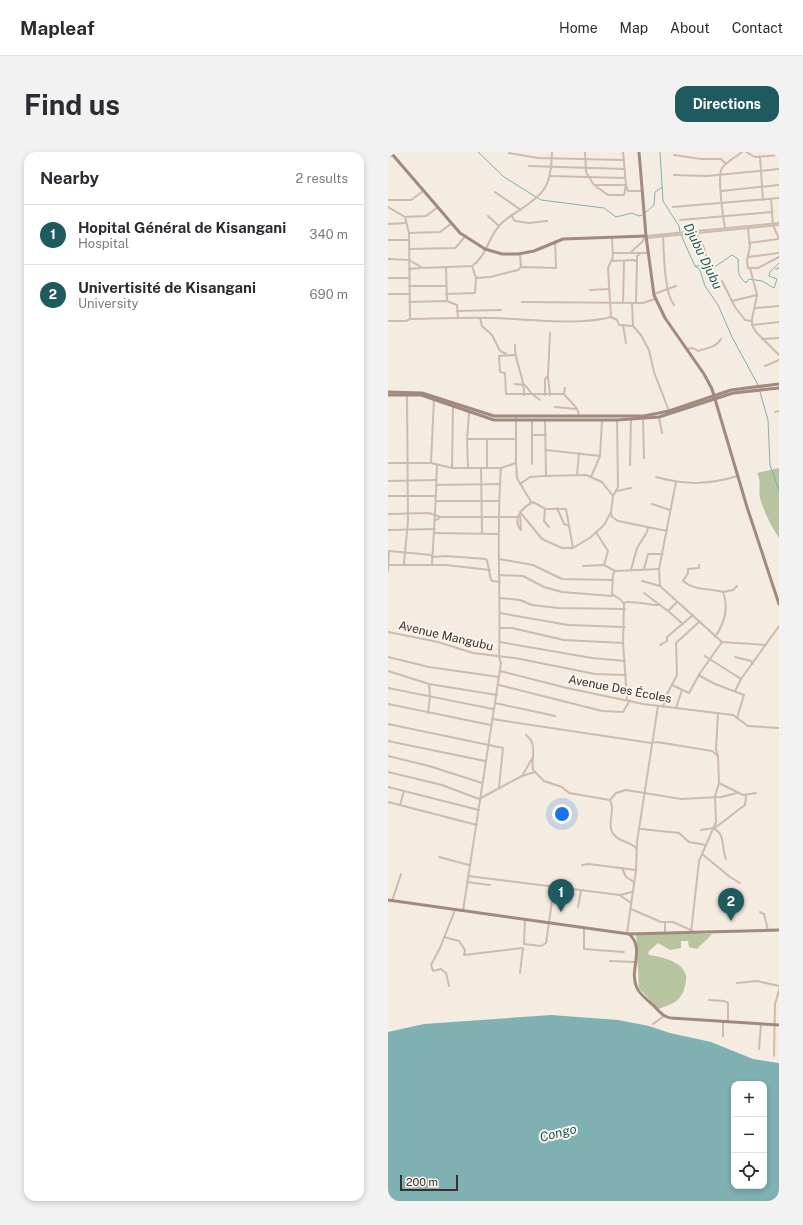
<!DOCTYPE html>
<meta charset="utf-8">
<style>
:root{--surface:#fff;--page:#f2f2f3;--text:#2b2b33;--muted:#7c7c81;--line:#e1e1e2;--accent:#1f5a5e}
body{margin:0;font-family:"Public Sans",sans-serif;background:var(--page);color:var(--text)}
.controls{position:absolute;right:12px;bottom:12px;display:grid;overflow:hidden;border-radius:8px;box-shadow:0 2px 6px #0003}
.controls button{width:36px;height:36px;display:grid;place-items:center;padding:0;border:0;border-bottom:1px solid var(--line);background:var(--surface);color:var(--text);font:20px sans-serif}
.scale{position:absolute;left:12px;bottom:10px;width:58px;box-sizing:border-box;padding-left:4px;border:2px solid #3b302b;border-top:0;font-size:11px;line-height:14px;white-space:nowrap;color:#3b302b;-webkit-text-stroke:3px #fbf5ee;paint-order:stroke}
.you{position:absolute;left:174px;top:662px;width:14px;height:14px;margin:-10px;border:3px solid #fff;border-radius:50%;background:#1a73e8;box-shadow:0 0 0 6px #1a73e833}
.badge{display:grid;place-items:center;width:26px;height:26px;border-radius:50%;background:var(--accent);color:#fff;font-size:13px;font-weight:700}
.pin{position:absolute;translate:-50% -33px;filter:drop-shadow(0 1px 2px #0008)}
.pin::after{content:'';position:absolute;top:21px;width:14px;height:12px;background:inherit;clip-path:polygon(0 0,100% 0,50% 100%)}
.list{margin:0;padding:0;list-style:none}
h2{display:flex;justify-content:space-between;align-items:center;height:52px;margin:0;padding:0 16px;font-size:17px}
h2 small{font-size:13px;font-weight:400;color:var(--muted)}
.list li{display:grid;grid-template-columns:26px 1fr auto;gap:12px;align-items:center;box-sizing:border-box;height:60px;padding:0 16px;border-top:1px solid var(--line)}
.list b{display:block;font-size:15px;white-space:nowrap}
.list p{margin:0;font-size:13px;white-space:nowrap;color:var(--muted)}
.list em{font-size:13px;font-style:normal;color:var(--muted)}
.icon{flex:none;width:22px;height:22px;fill:none;stroke:currentColor;stroke-width:2;stroke-linecap:round;stroke-linejoin:round}
.map{position:relative;flex:none;width:391px;height:1049px;overflow:hidden;border-radius:12px}
header{display:flex;align-items:center;gap:24px;box-sizing:border-box;height:56px;padding:0 20px;background:var(--surface);border-bottom:1px solid var(--line)}
header strong{font-size:19px}
nav{display:flex;gap:22px;margin-inline-start:auto;font-size:14px}
.intro{display:flex;align-items:center;justify-content:space-between;box-sizing:border-box;height:96px;padding:0 24px}
h1{margin:0;font-size:28px}
.button{padding:10px 18px;border-radius:12px;background:var(--accent);color:#fff;font-size:14px;font-weight:700}
main{display:flex;gap:24px;padding:0 24px}
aside{flex:1;background:var(--surface);border-radius:12px;box-shadow:0 2px 6px #0003}
.map>svg:first-child{display:block}
.green{fill:#b8c4a0}
.water{fill:#7fb0b2;fill-rule:evenodd}
.lines{fill:none;stroke-linecap:round;stroke-linejoin:round}
.stream{stroke:#7fb0b2;stroke-width:1}
.street{stroke:#cdbbac;stroke-width:2}
.secondary{stroke:#a18a7d;stroke-width:3}
.labels{text-anchor:middle;dominant-baseline:central;stroke-width:4;stroke-linejoin:round;paint-order:stroke}
.street-label{font-size:12px;fill:#3b302b;stroke:#fbf5ee}
.water-label{font-size:13px;font-style:italic;fill:#1f5a5e;stroke:#fbf5ee}
</style>
<header>
<strong>Mapleaf</strong>
<nav><a>Home</a><a>Map</a><a>About</a><a>Contact</a></nav>
</header>
<div class="intro"><h1>Find us</h1><a class="button">Directions</a></div>
<main>
<aside>
<h2>Nearby<small>2 results</small></h2>
<ul class="list">
<li><span class="badge">1</span><div><b>Hopital Général de Kisangani</b><p>Hospital</p></div><em>340 m</em></li>
<li><span class="badge">2</span><div><b>Univertisité de Kisangani</b><p>University</p></div><em>690 m</em></li>
</ul>
</aside>
<div class="map">
<svg width="391" height="1049" viewBox="0 0 391 1049">
<rect width="100%" height="100%" fill="#f4ebe1"/>
<!-- green -->
<g class="green">
<path d="M391,316V386C383,374 376,360 372,346C370,336 374,331 369,321Z"/>
<path d="M248,781L324,782L309,797L301,795L300,789H293V796L282,798L270,791L260,800L261,803C279,806 304,812 297,834C295,841 293,846 287,850C282,853 275,855 270,857L251,836Z"/>
</g>
<!-- water -->
<path class="water" d="M163,863L230,868L261,874L282,881L323,890L365,907L391,911V1049H0V880L36,872ZM346,932H376V1034H346Z"/>
<g class="lines">
<!-- stream -->
<g class="stream">
<path d="M90,0L116,25L153,48L216,56L228,65L244,61L251,64L254,63"/>
<path d="M272,0L275,49L291,74L292,80"/>
<path d="M257,61L266,53L267,40L274,35"/>
<path d="M293,83L307,114L312,118L317,134L330,153L344,185L370,233"/>
<path d="M307,114H328L344,103L350,107C351,118 348,123 358,131L361,127L374,129L386,136L389,127L381,124L382,120L391,111"/>
<path d="M372,240L380,268L382,313L391,338"/>
</g>
<!-- street -->
<g class="street">
<path d="M197,0L198,20L206,33L220,43H236L238,33L235,0"/>
<path d="M358,0L367,5L391,3"/>
<path d="M121,1L150,6L236,8"/>
<path d="M286,3L313,7H333L338,12"/>
<path d="M372,5L375,48"/>
<path d="M141,14L236,17"/>
<path d="M286,23L319,24L391,17"/>
<path d="M162,24L236,26"/>
<path d="M207,33H238L240,39H254"/>
<path d="M333,39L391,33"/>
<path d="M107,40L133,58"/>
<path d="M383,47L385,73L391,87"/>
<path d="M0,48H23L34,40"/>
<path d="M0,55L17,65L38,64L50,55"/>
<path d="M285,55L391,46"/>
<path d="M123,63L127,69L141,71L159,69"/>
<path d="M100,64L111,74"/>
<path d="M17,65L21,81L22,167"/>
<path d="M292,68L384,60"/>
<path d="M0,72L18,71"/>
<path d="M337,75C335,65 329,24 334,16C338,10 348,5 354,0"/>
<path d="M360,77L362,94L359,109L360,116H370L391,105"/>
<path d="M21,81L52,80L64,71"/>
<path d="M308,81L316,96L319,107"/>
<path d="M258,84L391,71"/>
<path d="M275,84C276,101 276,141 286,153"/>
<path d="M259,86L391,73"/>
<path d="M0,88H21"/>
<path d="M361,91L390,87"/>
<path d="M21,97L67,96L76,86"/>
<path d="M226,101H242L255,89L256,86"/>
<path d="M242,101H252"/>
<path d="M132,103L133,115"/>
<path d="M360,105L391,101"/>
<path d="M0,107L21,108L35,116L84,114C98,105 100,86 111,74C116,68 123,64 130,59C158,41 163,34 164,0"/>
<path d="M224,109L246,108L249,110V104L253,101H260"/>
<path d="M58,116L59,149"/>
<path d="M362,116L369,143L364,167V173L368,180L391,203"/>
<path d="M21,117L32,116"/>
<path d="M388,117L391,116"/>
<path d="M0,126H21"/>
<path d="M88,126L102,125L130,118L133,115L168,116L167,90"/>
<path d="M334,129L347,155L357,168L364,169"/>
<path d="M21,134H58"/>
<path d="M202,138L221,137"/>
<path d="M0,142H21"/>
<path d="M58,142L87,141L88,126L84,114"/>
<path d="M266,142L288,134"/>
<path d="M344,149L369,143"/>
<path d="M21,150L59,149L69,153L70,166"/>
<path d="M134,150L255,151L267,147"/>
<path d="M235,150L236,109"/>
<path d="M248,150L249,110"/>
<path d="M244,151L245,174L253,183L261,198L266,220L281,259"/>
<path d="M367,156L391,154"/>
<path d="M69,159L113,158"/>
<path d="M223,165L229,168L231,173L245,174"/>
<path d="M92,166L94,174L104,183L112,199L118,202"/>
<path d="M0,169H18L22,167C49,167 77,165 104,166C139,167 189,174 223,165L220,116L225,105L224,86"/>
<path d="M235,173L238,191"/>
<path d="M364,173L391,170"/>
<path d="M374,187L391,186"/>
<path d="M127,193C126,211 137,224 136,243"/>
<path d="M299,197L305,196L310,199C318,196 328,196 333,187"/>
<path d="M127,203L111,204L112,220L117,221L118,242H176C181,249 191,255 191,264"/>
<path d="M377,214L391,208"/>
<path d="M160,224L162,243"/>
<path d="M127,232L137,233L144,242L152,248"/>
<path d="M176,242L177,236"/>
<path d="M157,243V227L160,224L162,181"/>
<path d="M167,255L189,257"/>
<path d="M387,260L391,259"/>
<path d="M128,265V311L129,326L142,348V352"/>
<path d="M271,265L274,281"/>
<path d="M255,267L256,306"/>
<path d="M144,268V312"/>
<path d="M157,268L158,323"/>
<path d="M144,283H158"/>
<path d="M79,287H128"/>
<path d="M158,298L212,304"/>
<path d="M0,311H43L64,316H113"/>
<path d="M43,311L46,246"/>
<path d="M242,313L243,267"/>
<path d="M64,316L65,254"/>
<path d="M80,316L79,287L81,261"/>
<path d="M93,316L94,381"/>
<path d="M99,316V287"/>
<path d="M189,323L191,301"/>
<path d="M203,325L212,304L214,268"/>
<path d="M268,325C298,333 319,333 350,324"/>
<path d="M0,329L48,328"/>
<path d="M288,330L271,417L272,434L334,490L378,493"/>
<path d="M132,332L142,325L155,324L198,323L214,330L225,344"/>
<path d="M48,333L112,332"/>
<path d="M229,339L243,336"/>
<path d="M0,344H48"/>
<path d="M48,349H111"/>
<path d="M145,350L156,356"/>
<path d="M264,352L282,358"/>
<path d="M169,356L176,372L181,374"/>
<path d="M132,360L154,387L174,396H185L203,385L216,373L223,360L225,344L230,335L229,268"/>
<path d="M223,361L224,365L230,369L279,379"/>
<path d="M0,362L41,361L52,365"/>
<path d="M132,362L133,378C123,367 135,355 145,350"/>
<path d="M48,368L53,365H130"/>
<path d="M161,375L156,369L157,357H178L185,396"/>
<path d="M0,378L47,377"/>
<path d="M208,380L220,399L216,413"/>
<path d="M46,381L110,382"/>
<path d="M1,399L44,403"/>
<path d="M44,405L58,404L98,407C102,414 100,423 104,429L112,430"/>
<path d="M111,407L145,413L174,427L225,428"/>
<path d="M44,412C46,379 48,347 49,313"/>
<path d="M1,413H58L102,418"/>
<path d="M17,413L16,411L20,369L19,243"/>
<path d="M311,413V416L300,417V421L295,429C307,439 321,436 335,440"/>
<path d="M195,414L216,413L227,419L271,417"/>
<path d="M256,417L260,402H275"/>
<path d="M243,418L249,396L259,380L260,375"/>
<path d="M0,419L1,399"/>
<path d="M227,419L225,422L224,442L233,448L236,452L235,491L239,547"/>
<path d="M112,423L135,424L156,435L174,440L224,444"/>
<path d="M254,429L272,434"/>
<path d="M256,441L280,459L295,472"/>
<path d="M112,446L132,448L144,453L170,456L237,457"/>
<path d="M236,452L238,450C249,449 260,453 271,453"/>
<path d="M280,459L289,450"/>
<path d="M112,461L180,473L237,475"/>
<path d="M112,476H124L176,488L235,491"/>
<path d="M0,480L50,490L85,501L127,506L207,522L238,523"/>
<path d="M327,485C336,472 341,456 335,440L345,438L349,434"/>
<path d="M112,490L204,506L237,509"/>
<path d="M272,493L279,489V485L305,463"/>
<path d="M317,504L353,527"/>
<path d="M0,505L41,515L111,525"/>
<path d="M347,505L363,509L365,512"/>
<path d="M0,519L41,532L109,543"/>
<path d="M112,519L179,536L255,552L345,563L360,574L391,576"/>
<path d="M312,522V524L327,532L356,543L349,566"/>
<path d="M111,533L214,559L235,560L242,548"/>
<path d="M284,533L301,541L312,521L334,490"/>
<path d="M0,536L105,557"/>
<path d="M347,539L353,527L391,474"/>
<path d="M107,551L167,564"/>
<path d="M0,552L103,573"/>
<path d="M275,555L278,544L289,523L288,491L311,470"/>
<path d="M288,556L294,538"/>
<path d="M40,561L42,545L41,532"/>
<path d="M104,567L263,591L269,590L324,599L330,604"/>
<path d="M0,572L115,596L111,635"/>
<path d="M138,583C150,592 143,605 145,618L156,629L174,635L181,641L222,648"/>
<path d="M0,589L97,609"/>
<path d="M0,604L41,614L94,631"/>
<path d="M0,620L54,633L91,647L134,624L147,620"/>
<path d="M134,624L145,605"/>
<path d="M331,631L355,643L368,641"/>
<path d="M0,635L91,658"/>
<path d="M222,648L228,641L238,638L293,647L333,645L349,641"/>
<path d="M222,648C228,658 219,670 224,680C229,690 242,689 248,696"/>
<path d="M0,650L89,673"/>
<path d="M12,653L16,639"/>
<path d="M325,676C338,682 333,695 338,707"/>
<path d="M253,677L291,681L301,690L318,693"/>
<path d="M313,678C317,677 322,677 326,676C329,675 351,657 357,653L358,643"/>
<path d="M314,702L342,725L352,731"/>
<path d="M51,705L81,713"/>
<path d="M194,713L201,712L248,718"/>
<path d="M234,716L238,725L246,730"/>
<path d="M80,724L232,743L244,740"/>
<path d="M79,730L102,733"/>
<path d="M233,744L243,751"/>
<path d="M4,749L13,722"/>
<path d="M190,755L193,739"/>
<path d="M243,757L273,770H285L307,780"/>
<path d="M75,759L113,511L111,505C113,442 108,379 113,316L128,311"/>
<path d="M372,760L376,762L380,778"/>
<path d="M196,776V797L236,800"/>
<path d="M239,781L248,718L249,690L270,554"/>
<path d="M277,781V770"/>
<path d="M303,781L311,709L328,670L327,644L331,631L330,604L328,597L330,561"/>
<path d="M56,785L71,789L77,798L76,803L135,796"/>
<path d="M136,792L153,794L158,791L164,749V735"/>
<path d="M136,792L137,767"/>
<path d="M222,809L247,810"/>
<path d="M132,821L135,796"/>
<path d="M349,831L369,829L391,834"/>
<path d="M61,834L58,821L53,817L45,819L43,813L52,796L67,758"/>
<path d="M321,848L336,849L340,851V869"/>
<path d="M335,869V884"/>
<path d="M265,872L276,864"/>
<path d="M371,897L373,872"/>
<path d="M386,904L387,852L391,838"/>
</g>
<!-- secondary -->
<g class="secondary">
<path d="M251,0L258,84L266,143L277,166L316,222L324,237L359,355L391,452"/>
<path d="M0,5L4,2L72,81L97,97L114,102H130L146,99L175,87L258,84"/>
<path d="M0,240L34,241L106,264H256L281,259L343,238L391,232"/>
<path d="M0,243H33L106,268H229L271,265L345,241L391,236"/>
<path d="M0,748L241,782L391,778"/>
<path d="M241,782C258,797 240,818 249,836C252,843 260,848 266,854C271,859 275,865 283,866L391,873"/>
</g>
</g>
<g class="labels">
<!-- street labels -->
<g class="street-label">
<text transform="translate(58 484) rotate(13)">Avenue Mangubu</text>
<text transform="translate(232 537) rotate(11)">Avenue Des Écoles</text>
</g>
<!-- water labels -->
<g class="water-label">
<text transform="translate(315 104) rotate(64)">Djubu Djubu</text>
<text transform="translate(170 981) rotate(-14)">Congo</text>
</g>
</g>
</svg>
<div class="controls">
<button>+</button>
<button>−</button>
<button><svg class="icon" aria-label="locate" viewBox="0 0 24 24"><circle cx="12" cy="12" r="6"/><path d="M12 2v4M12 18v4M2 12h4M18 12h4"/></svg></button>
</div>
<div class="scale">200 m</div>
<div class="you"></div>
<div class="pin badge" style="left:173px;top:760px">1</div>
<div class="pin badge" style="left:343px;top:769px">2</div>
</div>
</main>
